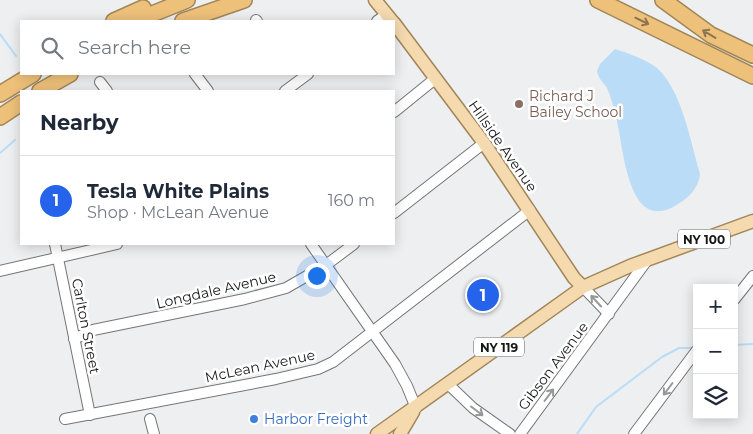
<!DOCTYPE html>
<meta charset="utf-8">
<style>
:root{--surface:#fff;--page:#f2f2f3;--text:#1f2937;--muted:#747a83;--line:#e0e1e3;--accent:#2563eb}
body{margin:0;font-family:Montserrat,sans-serif;background:var(--page);color:var(--text)}
.controls{position:absolute;right:15px;bottom:15px;display:grid;overflow:hidden;border-radius:0px;box-shadow:0 2px 12px #0003}
.controls button{width:45px;height:45px;display:grid;place-items:center;padding:0;border:0;border-bottom:1px solid var(--line);background:var(--surface);color:var(--text);font:25px sans-serif}
.you{position:absolute;left:316px;top:275px;width:18px;height:18px;margin:-12px;border:4px solid #fff;border-radius:50%;background:#1a73e8;box-shadow:0 0 0 8px #1a73e833}
.badge{display:grid;place-items:center;width:32px;height:32px;border-radius:50%;background:var(--accent);color:#fff;font-size:16px;font-weight:700}
.pin{position:absolute;translate:-50% -50%;border:2px solid #fff;box-shadow:0 1px 5px #0006}
.list{margin:0;padding:0;list-style:none}
h2{display:flex;justify-content:space-between;align-items:center;height:65px;margin:0;padding:0 20px;font-size:21px}
h2 small{font-size:16px;font-weight:400;color:var(--muted)}
.list li{display:grid;grid-template-columns:32px 1fr auto;gap:15px;align-items:center;box-sizing:border-box;height:90px;padding:0 20px;border-top:1px solid var(--line)}
.list b{display:block;font-size:19px;white-space:nowrap}
.list p{margin:0;font-size:16px;white-space:nowrap;color:var(--muted)}
.list em{font-size:16px;font-style:normal;color:var(--muted)}
.icon{flex:none;width:28px;height:28px;fill:none;stroke:currentColor;stroke-width:2;stroke-linecap:round;stroke-linejoin:round}
.map{position:relative;flex:none;width:753px;height:434px;overflow:hidden}
.search{position:absolute;background:var(--surface);box-shadow:0 2px 12px #0003;left:20px;top:20px;width:375px;height:55px;display:flex;align-items:center;gap:12px;box-sizing:border-box;padding:0 18px;border-radius:0px;color:var(--muted);font-size:19px}
.panel{position:absolute;background:var(--surface);box-shadow:0 2px 12px #0003;left:20px;top:90px;width:375px;height:155px;border-radius:0px}
.map>svg:first-child{display:block}
.water{fill:#badcf7}
.lines{fill:none;stroke-linecap:round;stroke-linejoin:round}
.stream{stroke:#badcf7;stroke-width:2}
.minor-casing{stroke:#747576;stroke-width:12}
.major-casing{stroke:#a28658;stroke-width:15}
.highway-casing{stroke:#a28658;stroke-width:18}
.minor{stroke:#fff;stroke-width:10}
.major{stroke:#f5dab0;stroke-width:12}
.highway{stroke:#eec17b;stroke-width:15}
.oneway{stroke:#8d744e}
.oneway2{stroke:#969797}
.education-dot{fill:#8d6e63;stroke:#fff;stroke-width:2}
.shop-dot{fill:#3f7fe0;stroke:#fff;stroke-width:2}
.labels{text-anchor:middle;dominant-baseline:central;stroke-width:5;stroke-linejoin:round;paint-order:stroke}
.shield{fill:#fff;stroke:#5c5d5d;stroke-width:1}
.shield-label{font-size:12px;font-weight:bold;fill:#161717}
.education-label{font-size:14px;fill:#785e54;stroke:#fff;text-anchor:start}
.street-label{font-size:14px;fill:#161717;stroke:#fff}
.shop-label{font-size:14px;fill:#366cbe;stroke:#fff;text-anchor:start}
</style>
<div class="map">
<svg width="753" height="434" viewBox="0 0 753 434">
<rect width="100%" height="100%" fill="#eeeff1"/>
<!-- water -->
<path class="water" d="M615,49C628,53 647,60 657,68C682,90 691,144 700,174C699,187 689,198 678,204C627,237 624,147 616,117C614,108 611,97 607,88C603,82 598,78 597,71L600,64Z"/>
<g class="lines">
<!-- stream -->
<g class="stream">
<path d="M0,34L16,56"/>
<path d="M0,153L15,140"/>
<path d="M734,345L753,344"/>
<path d="M577,434L596,407L662,357L679,348H694"/>
</g>
<defs>
<g id="minor">
<path d="M256,20L257,21"/>
<path d="M377,21L387,14"/>
<path d="M195,74L208,91"/>
<path d="M100,82L107,91"/>
<path d="M285,91L308,74"/>
<path d="M394,112L436,78"/>
<path d="M394,213L484,143"/>
<path d="M55,244L90,415"/>
<path d="M311,244L395,364L407,386L416,408"/>
<path d="M0,271L117,244"/>
<path d="M583,287L609,314"/>
<path d="M734,300L753,276"/>
<path d="M74,339L93,330L245,299L286,288L326,265L354,244"/>
<path d="M448,384L473,408L510,434"/>
<path d="M65,419L276,379L318,369L333,362L530,210"/>
<path d="M150,419L154,434"/>
<path d="M520,434L648,259"/>
<path d="M634,434L697,350"/>
</g>
<g id="major">
<path d="M375,0L392,21"/>
<path d="M394,23L484,143L574,278L583,287"/>
<path d="M377,434L583,287L630,266L753,221"/>
<path d="M400,434L413,412"/>
</g>
<g id="highway">
<path d="M598,0L753,76"/>
<path d="M663,0L711,35L753,55"/>
<path d="M114,21L143,8"/>
<path d="M135,21L187,0"/>
<path d="M183,21L244,0"/>
<path d="M40,91L70,74"/>
<path d="M0,94L33,74"/>
<path d="M0,117L21,103"/>
</g>
</defs>
<!-- minor casing -->
<use href="#minor" class="minor-casing"/>
<!-- major casing -->
<use href="#major" class="major-casing"/>
<!-- highway casing -->
<use href="#highway" class="highway-casing"/>
<!-- minor -->
<use href="#minor" class="minor"/>
<!-- major -->
<use href="#major" class="major"/>
<!-- highway -->
<use href="#highway" class="highway"/>
</g>
<!-- one-way arrows -->
<defs><path id="oneway-shaft" d="M-6 0H5M1.5-3L5.5 0L1.5 3" fill="none" stroke-width="1.6" stroke-linecap="round" stroke-linejoin="round" transform="scale(1.25)"/></defs>
<g class="oneway">
<use href="#oneway-shaft" transform="translate(642 21) rotate(26)"/>
<use href="#oneway-shaft" transform="translate(709 34) rotate(-149)"/>
</g>
<g class="oneway2">
<use href="#oneway-shaft" transform="translate(596 301) rotate(-133)"/>
<use href="#oneway-shaft" transform="translate(668 389) rotate(127)"/>
<use href="#oneway-shaft" transform="translate(549 395) rotate(-53)"/>
<use href="#oneway-shaft" transform="translate(477 411) rotate(37)"/>
</g>
<!-- markers -->
<circle class="education-dot" cx="519" cy="104" r="5"/>
<circle class="shop-dot" cx="254" cy="419" r="5"/>
<g class="labels">
<!-- shield labels -->
<g class="shield">
<rect x="678" y="229.5" width="52" height="19" rx="4"/>
<rect x="474" y="337.5" width="50" height="19" rx="4"/>
</g>
<g class="shield-label">
<text x="704" y="239">NY 100</text>
<text x="499" y="347">NY 119</text>
</g>
<!-- education labels -->
<g class="education-label">
<text x="529" y="96">Richard J<tspan x="529" dy="16">Bailey School</tspan></text>
</g>
<!-- street labels -->
<g class="street-label">
<text transform="translate(503 146) rotate(55)">Hillside Avenue</text>
<text transform="translate(216 290) rotate(-13)">Longdale Avenue</text>
<text transform="translate(86 326) rotate(79)">Carlton Street</text>
<text transform="translate(260 366) rotate(-12)">McLean Avenue</text>
<text transform="translate(553 366) rotate(-53)">Gibson Avenue</text>
</g>
<!-- shop labels -->
<g class="shop-label">
<text x="264" y="419">Harbor Freight</text>
</g>
</g>
</svg>
<div class="controls">
<button>+</button>
<button>−</button>
<button><svg class="icon" aria-label="layers" viewBox="0 0 24 24"><path d="M12 4l9 5-9 5-9-5zM3 14l9 5 9-5"/></svg></button>
</div>
<div class="you"></div>
<div class="pin badge" style="left:483px;top:295px">1</div>
<div class="search"><svg class="icon" aria-label="search" viewBox="0 0 24 24"><circle cx="10" cy="10" r="6"/><path d="M15 15l6 6"/></svg>Search here</div>
<section class="panel">
<h2>Nearby<small></small></h2>
<ul class="list">
<li><span class="badge">1</span><div><b>Tesla White Plains</b><p>Shop · McLean Avenue</p></div><em>160 m</em></li>
</ul>
</section>
</div>
